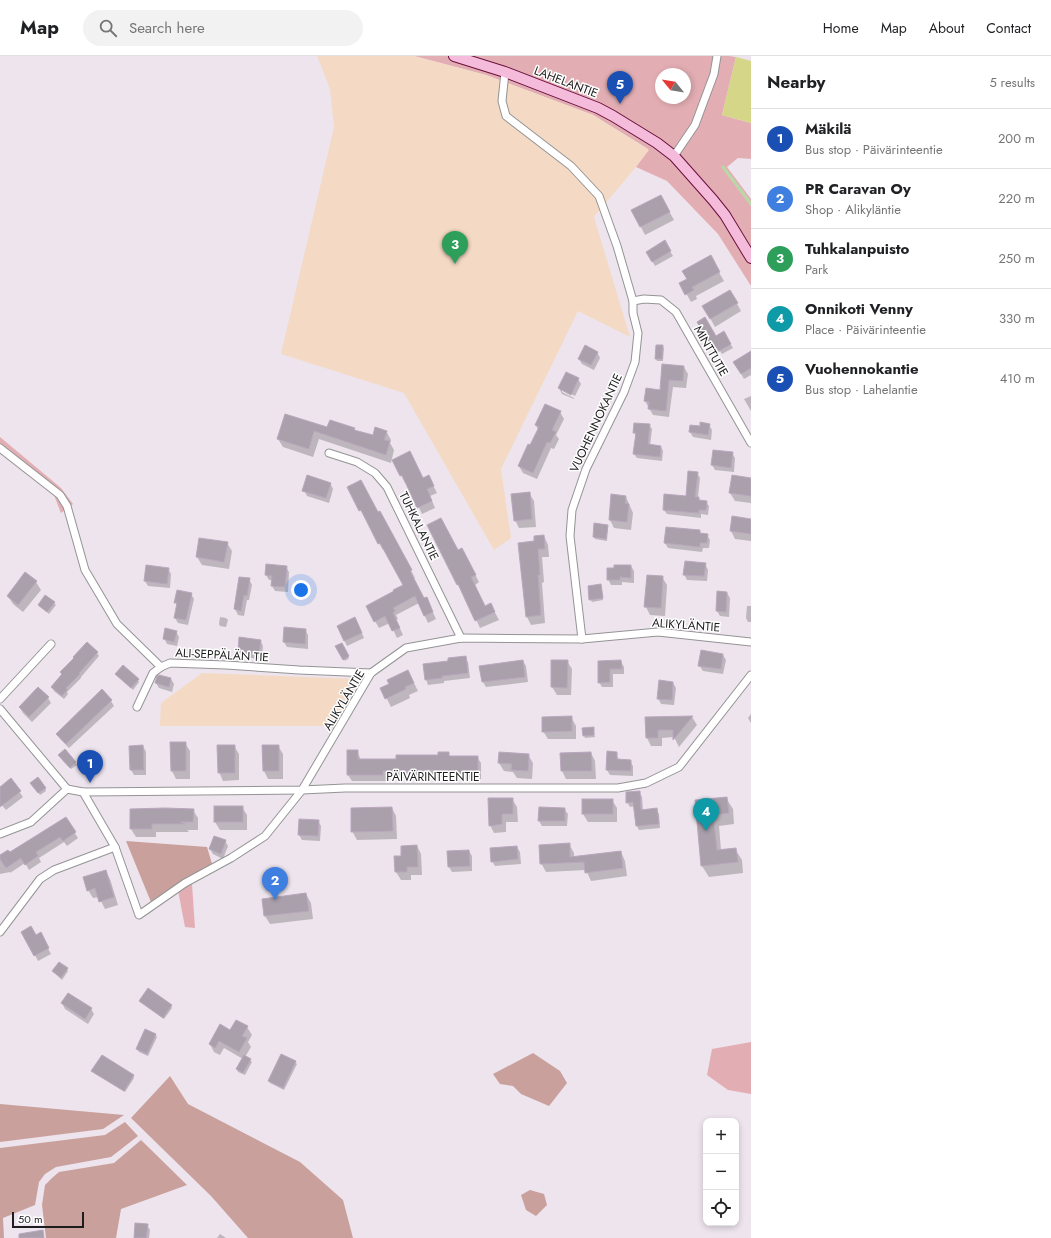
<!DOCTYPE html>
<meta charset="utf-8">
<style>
:root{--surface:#fff;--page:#f2f2f2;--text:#202124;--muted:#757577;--line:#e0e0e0;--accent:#5211b9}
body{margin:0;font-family:Jost,sans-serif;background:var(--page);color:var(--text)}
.controls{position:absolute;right:12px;bottom:12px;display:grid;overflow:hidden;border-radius:8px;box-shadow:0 2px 6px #0003}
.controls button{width:36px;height:36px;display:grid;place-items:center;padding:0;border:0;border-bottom:1px solid var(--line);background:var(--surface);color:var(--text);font:20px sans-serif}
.compass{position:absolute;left:655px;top:12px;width:36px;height:36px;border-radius:50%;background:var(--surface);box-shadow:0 2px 6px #0003;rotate:300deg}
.scale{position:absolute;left:12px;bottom:10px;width:72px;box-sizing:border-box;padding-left:4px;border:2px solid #1d1d1d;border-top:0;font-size:11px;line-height:14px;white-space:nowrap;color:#1d1d1d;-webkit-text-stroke:3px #fff;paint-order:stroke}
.you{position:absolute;left:301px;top:534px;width:14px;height:14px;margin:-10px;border:3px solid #fff;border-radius:50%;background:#1a73e8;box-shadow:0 0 0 6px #1a73e833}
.badge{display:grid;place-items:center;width:26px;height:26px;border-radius:50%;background:var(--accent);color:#fff;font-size:13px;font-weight:700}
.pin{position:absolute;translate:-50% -33px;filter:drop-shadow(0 1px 2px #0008)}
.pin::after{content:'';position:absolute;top:21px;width:14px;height:12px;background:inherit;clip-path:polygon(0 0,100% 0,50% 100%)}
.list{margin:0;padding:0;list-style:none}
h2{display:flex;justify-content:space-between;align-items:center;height:52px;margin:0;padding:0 16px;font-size:17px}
h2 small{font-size:13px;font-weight:400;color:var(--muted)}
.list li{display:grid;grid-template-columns:26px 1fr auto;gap:12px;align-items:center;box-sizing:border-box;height:60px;padding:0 16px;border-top:1px solid var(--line)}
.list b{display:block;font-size:15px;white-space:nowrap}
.list p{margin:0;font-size:13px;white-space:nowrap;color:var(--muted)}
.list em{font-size:13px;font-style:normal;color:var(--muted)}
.icon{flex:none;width:22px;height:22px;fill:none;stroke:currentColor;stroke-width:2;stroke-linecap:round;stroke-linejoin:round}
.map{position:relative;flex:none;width:751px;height:1182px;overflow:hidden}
header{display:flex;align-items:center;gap:24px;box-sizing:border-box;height:56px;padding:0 20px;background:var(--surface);border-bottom:1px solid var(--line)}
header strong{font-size:19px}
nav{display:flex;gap:22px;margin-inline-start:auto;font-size:14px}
.search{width:280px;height:36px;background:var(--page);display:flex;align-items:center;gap:10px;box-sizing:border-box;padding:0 14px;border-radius:22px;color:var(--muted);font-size:15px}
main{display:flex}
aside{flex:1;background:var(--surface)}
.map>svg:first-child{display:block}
.grass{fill:#e3aeb3;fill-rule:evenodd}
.forest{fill:#c9a09c}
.park{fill:#f4dac4}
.pitch{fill:#d6d688}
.shadow{fill:#0003}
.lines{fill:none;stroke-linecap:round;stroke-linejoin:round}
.stream{stroke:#bad7a8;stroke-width:3}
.building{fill:#a9a0ab;stroke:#baa7be}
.minor-casing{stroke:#949494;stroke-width:9}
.secondary-casing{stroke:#6a0e3c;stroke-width:12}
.minor{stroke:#fff;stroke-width:7}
.secondary{stroke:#f4bbdb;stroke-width:10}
.labels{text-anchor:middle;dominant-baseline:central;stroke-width:3;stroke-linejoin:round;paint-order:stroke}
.street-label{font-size:12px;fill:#1d1d1d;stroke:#fff}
</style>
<header>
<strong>Map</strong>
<div class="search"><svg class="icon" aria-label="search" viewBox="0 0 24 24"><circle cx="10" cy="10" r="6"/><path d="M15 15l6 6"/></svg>Search here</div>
<nav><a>Home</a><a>Map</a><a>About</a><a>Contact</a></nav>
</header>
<main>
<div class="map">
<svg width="751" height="1182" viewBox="0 0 751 1182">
<rect width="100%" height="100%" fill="#ede4ed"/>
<!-- grass -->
<g class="grass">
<path d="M414,0H729L736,1L722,59L751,67V103L738,102L727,111L751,143V230L718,178L667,125L636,111L648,93L593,59L486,19ZM661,18H685V42H661Z"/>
<path d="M0,381L61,432L73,448L61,457L54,439L0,396Z"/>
<path d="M198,820L192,828L195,872L185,871L177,829Z"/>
<path d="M751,986V1038L728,1034L707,1019L712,993Z"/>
</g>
<!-- forest -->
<g class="forest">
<path d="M126,785L207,791L213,811L177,829L151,846Z"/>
<path d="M533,997L560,1015L567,1027L549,1050L521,1038L513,1030L500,1028L493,1018Z"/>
<path d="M170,1020L188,1048L300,1106L343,1144L353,1182H248L211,1140L131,1062Z"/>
<path d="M0,1048L124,1059L103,1073L0,1086Z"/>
<path d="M125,1066L138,1080L111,1101L56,1111L45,1118L39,1126L35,1149L3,1162L4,1182H0V1092L105,1079Z"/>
<path d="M141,1084L187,1129L121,1153L116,1182H46L42,1149L45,1129L52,1122L59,1116L114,1107Z"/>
<path d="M530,1134L544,1138L547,1149L536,1160L526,1154L521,1139Z"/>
</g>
<!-- park -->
<g class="park">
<path d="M317,0H414L486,19L593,59L649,94L636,111L594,161L630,281L578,255L501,413L511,482L494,494L404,337L281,298L334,71L330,33Z"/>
<path d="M202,617L359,623L332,670H160L161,647Z"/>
</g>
<!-- pitch -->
<path class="pitch" d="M736,1L751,5V67L722,59Z"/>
<!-- shadow -->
<g class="shadow">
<path d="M665,148L674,164L645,179L641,171Z"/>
<path d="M664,186L673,200L655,210L647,196Z"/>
<path d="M710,201L724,225L696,240L697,243L691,246L681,228L688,224Z"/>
<path d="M730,235L741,255L715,271L704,251Z"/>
<path d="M699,266L716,281L724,277L733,292L722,298L720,295L717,298Z"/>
<path d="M662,290L664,292L663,305H657L656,303Z"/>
<path d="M597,296L600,302L594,314L582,308L579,303Z"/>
<path d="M751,297V319L744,323L735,307Z"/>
<path d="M663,309L684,311L688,318L686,332L673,331L669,361L653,359L645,345L661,335Z"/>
<path d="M578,323L581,328L575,340L562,333V336L574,342V343L562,338L559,332Z"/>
<path d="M751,340V355L744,343Z"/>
<path d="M560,356L564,363L556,379L559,383L554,393L551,392L537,423L523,417L519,410L538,374L536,369Z"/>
<path d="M285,359L328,373H354L356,376L373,381L386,375L391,384L390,387L394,394L391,407L319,383L313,401L283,391L278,383Z"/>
<path d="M649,369L652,373L650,390L661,391L663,395L662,405L637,402L634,398L636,380L634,377Z"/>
<path d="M709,369L712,374L711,384L693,381L690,376L691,370L700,371Z"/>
<path d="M732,397L735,402L734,416L715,414L712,409Z"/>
<path d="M393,404L432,427L437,437L430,440L435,452L422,458L407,426L405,427Z"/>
<path d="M697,417L700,422L698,441L700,445L706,446L709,450L708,459L701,458V462L667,458L664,454L686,441Z"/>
<path d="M751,423V447L735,445L730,437Z"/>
<path d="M330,427L333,433L329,447L307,440L304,434Z"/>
<path d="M348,432L384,463L415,522L413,523L424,543L426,542L436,563L428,567L419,547L396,559L398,563L396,564L403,579L397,582L390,567L379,572L375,565L404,529L384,493L383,494Z"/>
<path d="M529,437L534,445L536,471L519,472L515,464Z"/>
<path d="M626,441L633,457L631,474L614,472L610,464Z"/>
<path d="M751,461V485L735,483L731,475L751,464Z"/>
<path d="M595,469L607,470L608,472L607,485L595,483L594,481Z"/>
<path d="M699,475L701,479H707L710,484L709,492H703L702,496L668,492L665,487Z"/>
<path d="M544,480L548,489L549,501H542L544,526L542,527L545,567L531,569L527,561L535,486Z"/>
<path d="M227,487L232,495L229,513L202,509L197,501Z"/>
<path d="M458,495L466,501L479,526L475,529L485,551L491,549L499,564L480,572L463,535L458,528Z"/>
<path d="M705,508L708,514L707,525L687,524L684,518Z"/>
<path d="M631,510L634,515V527L622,526V529H611L608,523L615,514Z"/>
<path d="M286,511L289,516L288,536L275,535L272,530V524H269L266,519Z"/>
<path d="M168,513L171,518L170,532L148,530L145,525Z"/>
<path d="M662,521L667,529L665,560L650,559L646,551Z"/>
<path d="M240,522L249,523L252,529L249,544H247L244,560L238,559L235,553Z"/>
<path d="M36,526L41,534L23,556L13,548L8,540Z"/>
<path d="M600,529L603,544L592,546L590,543Z"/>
<path d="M727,537L730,542L729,561L720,560L717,555Z"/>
<path d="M191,538L194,543L188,569L178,567L175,562L178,551L175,546Z"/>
<path d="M46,540L56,549L49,558L39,549Z"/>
<path d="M747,550H751V566H748L746,562Z"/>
<path d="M220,561L226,562L228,564L226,571L220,570L219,568Z"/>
<path d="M358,568L364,582L347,590L338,571Z"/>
<path d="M305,574L308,579V593L287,591L284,586Z"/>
<path d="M176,576L179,581L177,590L167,588L164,582Z"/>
<path d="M260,584L263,590L262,603L242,601L239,595Z"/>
<path d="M342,588L349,602L345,605L337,591Z"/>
<path d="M97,597L99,600L81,621V622L67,636L68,638L64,643L54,635L52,631Z"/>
<path d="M723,599L726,604L723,618L703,615L699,609Z"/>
<path d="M465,601L468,606L470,622L444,625V627L428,629L426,623L449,606Z"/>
<path d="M523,605L526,610L528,626L486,631L483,626Z"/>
<path d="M552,605H567L572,613L571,639H557L552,631Z"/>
<path d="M599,606H621L624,611V618H613V631H602L599,626Z"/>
<path d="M116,618L138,624L139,626L133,634Z"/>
<path d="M171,623L174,628L172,636L159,632L156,627Z"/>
<path d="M412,623L418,635L409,639L410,642L391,651L382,633L390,629Z"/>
<path d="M673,627L676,632L674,649L661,648L658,642Z"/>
<path d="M48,642L51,647L32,666L23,657L20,652Z"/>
<path d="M111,645L114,650L69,692L60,683L57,678Z"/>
<path d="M751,658V667L748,662Z"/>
<path d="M571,661L576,670V683H548L543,675Z"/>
<path d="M692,661L697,669L679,691L674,681L662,682V690H651L647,682L646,662Z"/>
<path d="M593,672L595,681L585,682L584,679Z"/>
<path d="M185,687L190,695V723H176L172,715Z"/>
<path d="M143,690L146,696V719H134L131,714Z"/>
<path d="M234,690L239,698V724L223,725L219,716Z"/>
<path d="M278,690L283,698V723H268L264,715Z"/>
<path d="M357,695L361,704H397L439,700L448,697L451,701H477L481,707V723H462L436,721L386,722V725H352L348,719Z"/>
<path d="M608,696L616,697L619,704L630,705L633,710V720L610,719L607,714Z"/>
<path d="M591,697L595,705L596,723H566L562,715L561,698Z"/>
<path d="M528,699L533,707L532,723L517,722L513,716L504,715L499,707Z"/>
<path d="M61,702L75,706L77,709L71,713Z"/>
<path d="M11,724L23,741L6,754L0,747V732Z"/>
<path d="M33,729L45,732L46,735L40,739Z"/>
<path d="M639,736L642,741L643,755L656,753L659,758L660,772L639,774L637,770L635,750L630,751L627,746Z"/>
<path d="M726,742L733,753L734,768L719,770L721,794L735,793L742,804L743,817L709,821L702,810L696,745Z"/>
<path d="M512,743L517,751L518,766H506V776L494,777L490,769Z"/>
<path d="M612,744L617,752V766H588L583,758Z"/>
<path d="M242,751L247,759V774H220L215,766Z"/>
<path d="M392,752L396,760L397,783L357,784L352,775Z"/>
<path d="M564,753L568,758L567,770H542L539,765Z"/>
<path d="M193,754L198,762V774H187L189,776H156V781H136L131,773Z"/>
<path d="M65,762L78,782L67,790L64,786L39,802L41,806L29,814L25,807L10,817V816L0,818V800L9,798Z"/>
<path d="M318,765L321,770L320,785L302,784L299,779Z"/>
<path d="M225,785L228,790L223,803L213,798L210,793Z"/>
<path d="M569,788L574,797V801L621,796L625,805L627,820L591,825L586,814L546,816L541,807Z"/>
<path d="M417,790L421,798L422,819H411V824H401L396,816L395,801H402Z"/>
<path d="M517,791L520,796L521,808L495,810L492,805Z"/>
<path d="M469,795L472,800V815L452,816L449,811Z"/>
<path d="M105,815L110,823L118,849L105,853L99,841L93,842L88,834Z"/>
<path d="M306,838L311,847L313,863L270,868L265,860Z"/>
<path d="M40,878L51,898L38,905L35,899L36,880Z"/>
<path d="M67,913L68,915L62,924L53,915Z"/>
<path d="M141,945L171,950L172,952L164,963Z"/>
<path d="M62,947L91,953L94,958L88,968L65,953Z"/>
<path d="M247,971L252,979L248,986L251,991L245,1001L252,1006L245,1019L238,1016L237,1013L243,1003L224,992L220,999L214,996L210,988L231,976Z"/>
<path d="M155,978L157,981L148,1000L139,996L137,993Z"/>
<path d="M295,1006L297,1008L284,1034L270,1027L269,1025Z"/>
<path d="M93,1015L133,1020L134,1022L125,1036L94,1017Z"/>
<path d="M147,1169L150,1174L149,1182H135Z"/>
<path d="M220,1178L226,1182H217Z"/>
</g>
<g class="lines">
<!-- stream -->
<path class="stream" d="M723,111L751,148"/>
</g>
<!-- building -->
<g class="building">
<path d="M661,139L670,156L640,171L631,154Z"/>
<path d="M665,184L671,195L652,206L646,196Z"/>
<path d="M711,199L720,216L692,231L694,234L685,239L679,227L687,223L682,215Z"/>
<path d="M730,234L738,247L710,263L702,250Z"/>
<path d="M705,261L716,280L724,275L731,288L719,295L717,292L713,294L697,266Z"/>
<path d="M585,289L598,296L591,309L578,303Z"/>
<path d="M656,289H663L662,303H655Z"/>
<path d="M751,295V312L741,318L733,306Z"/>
<path d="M662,308L684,310L683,325L669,324L666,355L648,353L649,346L644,345L646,332L660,334Z"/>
<path d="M566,316L579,322L571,339L558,332Z"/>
<path d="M545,348L561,355L552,374L556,376L550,387L547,386L533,417L518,410L528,388L530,389L539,371L535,369Z"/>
<path d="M285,358L327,371L330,364L355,372L354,374L373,379L375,371L387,375L384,384L390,385L386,399L314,375L309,393L277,383Z"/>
<path d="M700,366L710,368L708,379L689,376L690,369L700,370Z"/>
<path d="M634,367L650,368L648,388L661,390L660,401L633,398L636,377H633Z"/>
<path d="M713,394L733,396L731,412L711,409Z"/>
<path d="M410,395L423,422L429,419L434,430L427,433L432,445L417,452L402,419L400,420L392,404Z"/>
<path d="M688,415L698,416L695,441H699V444L707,445L706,454H699V457L663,454L664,438L686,440Z"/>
<path d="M307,419L331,427L326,442L302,435Z"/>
<path d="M732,419L751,422V440L729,437Z"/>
<path d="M361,424L378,456L380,455L412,514L410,515L424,542L427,541L433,556L424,560L415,540L393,552L395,555L393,557L400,572L392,575L385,560L374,566L366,550L394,535L393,534L403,529L380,487L378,488L361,454L359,455L347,431Z"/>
<path d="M530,436L532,463L514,465L511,438Z"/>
<path d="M611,438L626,440L625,447L629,448L627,466L609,464Z"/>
<path d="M732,460L751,463V478L730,475Z"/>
<path d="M441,462L458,494L462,492L476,519L471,521L485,550L491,547L495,556L475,565L458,528L457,529L427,469Z"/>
<path d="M594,467L608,469L606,483L593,481Z"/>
<path d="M666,471L700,474V477L708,478L707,487H700V491L664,487Z"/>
<path d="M544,479L545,493H538L540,519H538L541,559L526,561L518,487L534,485V480Z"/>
<path d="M199,482L228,486L224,506L196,501Z"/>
<path d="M685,505L706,507L704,520L683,519Z"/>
<path d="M266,508L287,510L285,531L271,530L272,520L265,519Z"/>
<path d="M146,509L169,512L167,528L144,525Z"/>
<path d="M614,509H631V522L620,521V524H607V512H614Z"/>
<path d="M25,516L37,525L18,549L7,540Z"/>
<path d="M647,519L663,520L661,552L644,551Z"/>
<path d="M239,521L250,522L247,540L244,539L241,555L234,553Z"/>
<path d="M601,528L603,542L589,544L588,530Z"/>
<path d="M177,534L192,537L186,564L174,562L177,547H174Z"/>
<path d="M717,535L727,536L726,556L716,555Z"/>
<path d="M45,539L55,546L47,556L38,549Z"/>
<path d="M355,561L362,577L344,585L337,570Z"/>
<path d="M284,571L306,573L305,588L283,586Z"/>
<path d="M165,572L177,575L174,586L163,583Z"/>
<path d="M239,581L261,584L259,598L238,596Z"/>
<path d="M87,586L98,596L79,617L80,618L66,632L67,634L62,640L51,631L62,618L60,616L74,602L73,601Z"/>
<path d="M342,587L349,600L343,604L335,590Z"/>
<path d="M701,594L723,598L721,613L698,610Z"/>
<path d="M466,600L468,617L442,620V622L425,624L423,608L448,605V602Z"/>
<path d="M523,604L525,621L482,626L479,610Z"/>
<path d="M551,604H568L567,632L551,631Z"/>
<path d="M621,604L622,613H610V626L598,627V605Z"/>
<path d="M123,609L139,623L131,632L115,618Z"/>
<path d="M408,614L414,627L405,631L406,633L385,643L380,632L389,628L387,624Z"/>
<path d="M159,619L171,622L169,631L155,627L157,620Z"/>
<path d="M659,624L673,626L672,644L657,643Z"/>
<path d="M38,631L49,641L29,661L19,651Z"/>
<path d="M102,633L112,644L66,688L56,678Z"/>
<path d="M572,660V675L542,676V661Z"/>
<path d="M693,660L673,684V674H658V682H646L645,661Z"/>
<path d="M594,671V679L583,680L582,672Z"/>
<path d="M170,686H186V715H171Z"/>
<path d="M143,689L144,714H130L129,690Z"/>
<path d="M217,689H235V717H218Z"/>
<path d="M262,689H279V715H263Z"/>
<path d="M65,693L76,706L70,712L58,699Z"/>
<path d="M347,694H358V703H396V699H438V696H449V700H478V717H457L432,714L383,715V719H347Z"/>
<path d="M607,695L617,696V703L631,704V715L606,714Z"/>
<path d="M499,696L529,698L528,715L511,714L512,708L498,707Z"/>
<path d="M591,696L592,715H561L560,697Z"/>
<path d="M38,721L46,732L38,737L30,727Z"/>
<path d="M11,722L21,735L0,751V731Z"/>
<path d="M640,735L641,754L657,752L659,768L636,770L633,746L626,747V736Z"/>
<path d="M727,741L729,757L713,759L717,794L736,792L738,806L701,810L695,744Z"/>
<path d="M488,742H513V758H502V768L489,770Z"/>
<rect x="582" y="743" width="31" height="15"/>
<rect x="214" y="750" width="29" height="16"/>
<path d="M392,751L393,775L351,776V752Z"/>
<path d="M539,751L565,752V765H538Z"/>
<path d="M165,752L194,753L193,766H180L185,768H152V773H130V753Z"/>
<path d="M66,761L76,776L63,785L60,781L36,796L38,800L25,809L21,802L6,812L0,803V799L8,794L10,796Z"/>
<path d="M299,763L319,764L318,780L298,779Z"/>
<path d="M214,780L226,784L221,798L209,793Z"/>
<path d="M570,787V801L621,795L623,812L585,817L584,806L540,808L539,789Z"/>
<path d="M417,789L418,811H407V816H395L394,800H401V790Z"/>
<path d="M517,790L518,803L491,806L490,792Z"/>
<path d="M469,794L470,810L448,811L447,795Z"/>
<path d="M106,814L114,841L99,846L95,832L87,835L83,821Z"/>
<path d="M306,837L309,855L264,860L262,843Z"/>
<path d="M31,870L36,879L41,876L49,892L34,900L21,876Z"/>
<path d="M59,906L68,912L61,922L52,915Z"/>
<path d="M148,932L172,949L163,962L139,945Z"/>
<path d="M68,937L92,952L85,963L61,947Z"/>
<path d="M236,964L248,970L242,980L247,982L239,996L219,985L215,992L209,988L220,968L230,974Z"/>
<path d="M145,973L156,978L147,998L136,993Z"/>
<path d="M281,998L296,1005L283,1032L268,1025Z"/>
<path d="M102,999L134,1019L124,1035L91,1015Z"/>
<path d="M244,999L251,1003L243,1017L236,1013Z"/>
<path d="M135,1167L148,1168L146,1182H134Z"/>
<path d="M43,1174L44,1182H19V1178Z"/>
</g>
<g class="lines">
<defs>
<g id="minor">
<path d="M505,16L502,45L506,60L571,110L599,140L617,190L633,245V257L638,277L635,306L624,336L586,413L572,454L570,480L582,583"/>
<path d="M674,100L695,69L714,18L717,0"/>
<path d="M633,245L644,243L661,244L676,256L751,387"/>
<path d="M0,392L60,439L67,450L85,514L117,568L161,611"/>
<path d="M329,397L357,406L375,417L387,431L461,582"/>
<path d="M0,643L51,588"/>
<path d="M137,651L153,617L161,611L170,607L226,609L299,614L371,617"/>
<path d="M0,653L67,733"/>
<path d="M67,733L83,736L302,734L345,732H618L646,727L679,711L751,619"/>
<path d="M83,736L115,791L139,859L185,827L231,802L265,780L302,734L371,617L406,592L461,582L582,583L658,576L751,586"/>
<path d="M0,778L31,766L67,733"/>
<path d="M0,876L40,823L54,814L115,791"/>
</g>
<path id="secondary" d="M454,0L505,16L598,52L613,60L657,87L674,100L713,144L725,159L751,202"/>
</defs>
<!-- minor casing -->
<use href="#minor" class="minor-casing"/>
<!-- secondary casing -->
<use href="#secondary" class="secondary-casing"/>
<!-- minor -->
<use href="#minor" class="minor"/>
<!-- secondary -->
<use href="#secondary" class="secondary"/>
</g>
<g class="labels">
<!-- street labels -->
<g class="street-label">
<text transform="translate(566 26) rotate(21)">LAHELANTIE</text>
<text transform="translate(711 295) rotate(60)">MINTTUTIE</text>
<text transform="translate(596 367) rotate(-65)">VUOHENNOKANTIE</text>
<text transform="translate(419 470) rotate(64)">TUHKALANTIE</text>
<text transform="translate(686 569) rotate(4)">ALIKYLÄNTIE</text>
<text transform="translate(222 599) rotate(3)">ALI-SEPPÄLÄN TIE</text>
<text transform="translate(344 644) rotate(-59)">ALIKYLÄNTIE</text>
<text x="433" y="721">PÄIVÄRINTEENTIE</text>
</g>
</g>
</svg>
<div class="controls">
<button>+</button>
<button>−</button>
<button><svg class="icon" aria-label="locate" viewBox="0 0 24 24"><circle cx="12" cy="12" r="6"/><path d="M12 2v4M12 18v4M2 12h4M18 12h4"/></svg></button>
</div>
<svg class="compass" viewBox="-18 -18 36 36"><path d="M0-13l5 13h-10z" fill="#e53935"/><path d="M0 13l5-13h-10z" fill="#757577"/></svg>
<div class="scale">50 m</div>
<div class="you"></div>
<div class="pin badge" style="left:90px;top:727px;background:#1a4fb4">1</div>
<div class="pin badge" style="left:275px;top:844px;background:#3f7fe0">2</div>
<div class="pin badge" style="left:455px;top:208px;background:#2e9e5b">3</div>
<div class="pin badge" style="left:706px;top:775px;background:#0f9aa8">4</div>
<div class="pin badge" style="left:620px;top:48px;background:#1a4fb4">5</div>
</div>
<aside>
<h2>Nearby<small>5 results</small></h2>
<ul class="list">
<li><span class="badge" style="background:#1a4fb4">1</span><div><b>Mäkilä</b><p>Bus stop · Päivärinteentie</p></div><em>200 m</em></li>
<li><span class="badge" style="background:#3f7fe0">2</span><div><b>PR Caravan Oy</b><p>Shop · Alikyläntie</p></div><em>220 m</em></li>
<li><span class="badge" style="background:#2e9e5b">3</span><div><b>Tuhkalanpuisto</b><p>Park</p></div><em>250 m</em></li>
<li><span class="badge" style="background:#0f9aa8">4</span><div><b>Onnikoti Venny</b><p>Place · Päivärinteentie</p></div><em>330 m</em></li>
<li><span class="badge" style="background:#1a4fb4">5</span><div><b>Vuohennokantie</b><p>Bus stop · Lahelantie</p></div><em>410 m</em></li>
</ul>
</aside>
</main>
